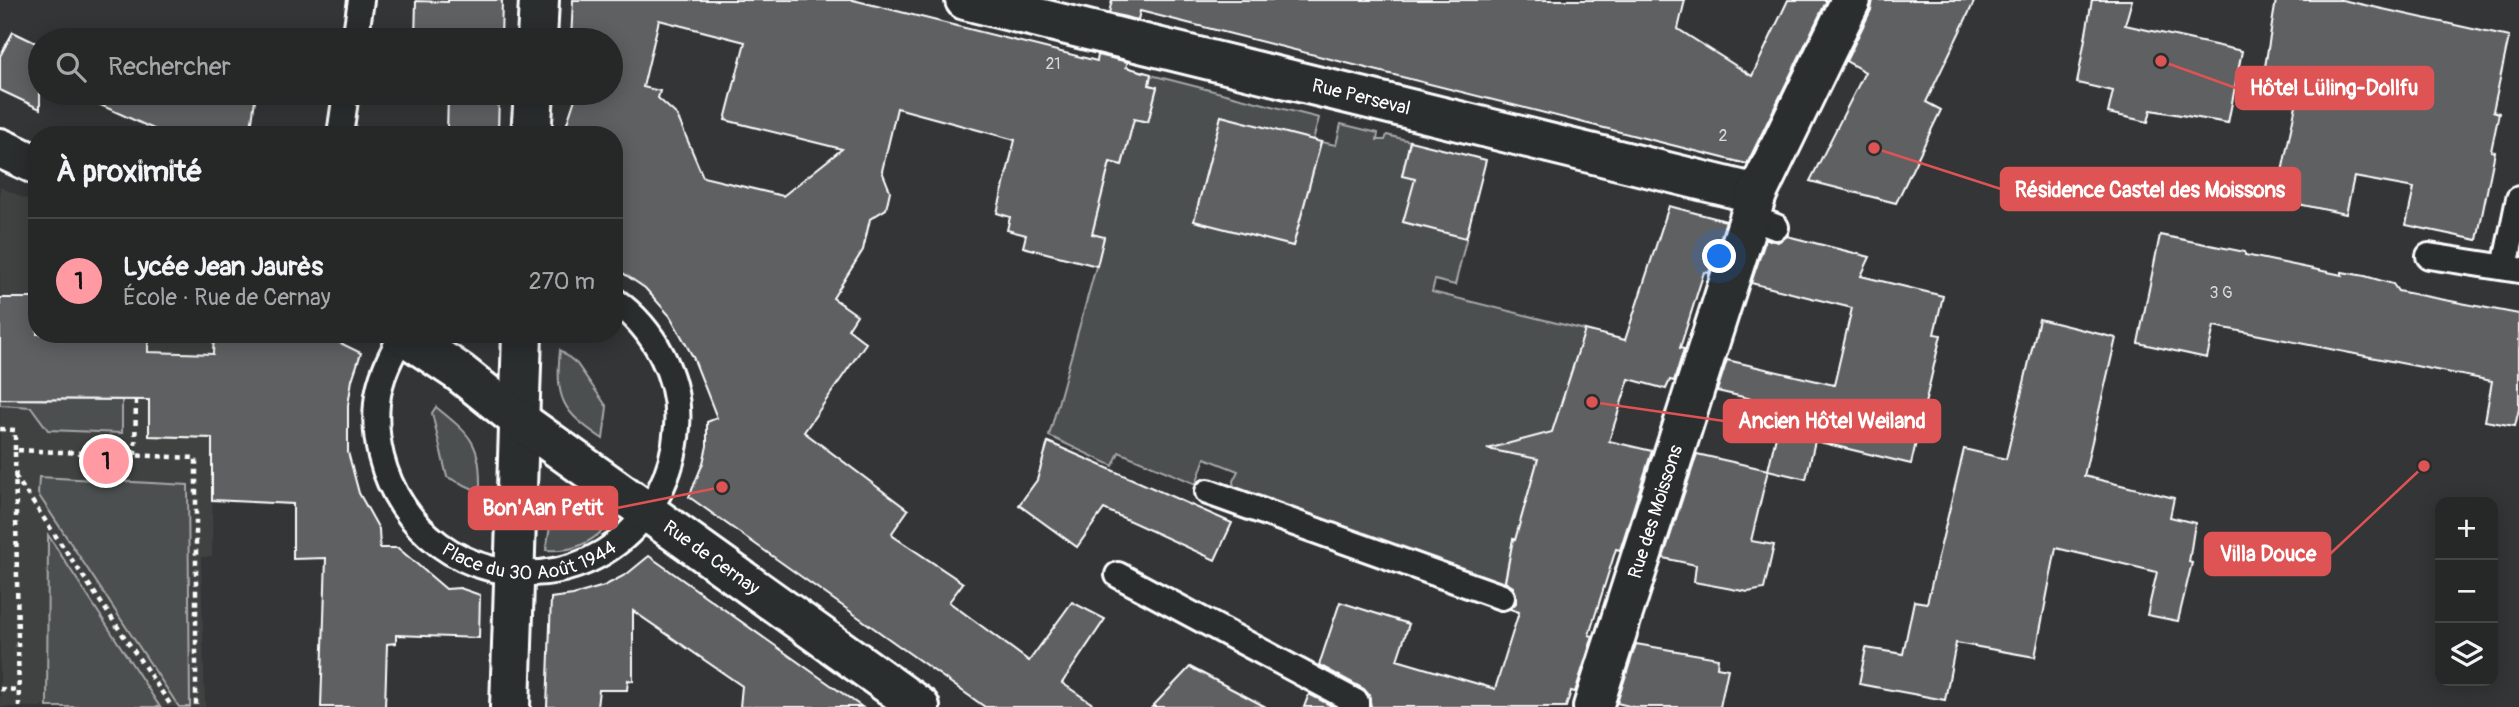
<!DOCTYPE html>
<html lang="fr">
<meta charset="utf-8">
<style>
:root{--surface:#262828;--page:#2e3030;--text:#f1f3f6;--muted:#a4a6a8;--line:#424445;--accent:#ff9aa2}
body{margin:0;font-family:Pangolin,sans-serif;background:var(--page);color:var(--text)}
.controls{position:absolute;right:21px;bottom:21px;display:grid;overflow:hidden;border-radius:14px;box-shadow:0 4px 18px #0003}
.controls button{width:63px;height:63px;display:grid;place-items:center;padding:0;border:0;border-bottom:2px solid var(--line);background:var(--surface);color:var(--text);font:35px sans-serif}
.you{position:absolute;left:1720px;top:257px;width:24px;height:24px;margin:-18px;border:5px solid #fff;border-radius:50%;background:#1a73e8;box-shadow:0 0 0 10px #1a73e833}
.badge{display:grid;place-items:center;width:46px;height:46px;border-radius:50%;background:var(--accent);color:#111;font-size:23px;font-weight:700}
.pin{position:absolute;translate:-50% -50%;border:4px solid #fff;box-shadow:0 2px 7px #0006}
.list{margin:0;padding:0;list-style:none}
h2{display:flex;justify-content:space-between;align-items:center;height:91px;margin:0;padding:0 28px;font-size:30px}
h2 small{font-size:23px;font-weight:400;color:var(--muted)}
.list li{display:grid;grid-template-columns:46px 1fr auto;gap:21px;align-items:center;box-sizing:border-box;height:126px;padding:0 28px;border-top:2px solid var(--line)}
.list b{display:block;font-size:26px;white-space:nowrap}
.list p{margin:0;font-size:23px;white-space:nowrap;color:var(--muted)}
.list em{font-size:23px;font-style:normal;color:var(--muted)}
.icon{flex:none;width:38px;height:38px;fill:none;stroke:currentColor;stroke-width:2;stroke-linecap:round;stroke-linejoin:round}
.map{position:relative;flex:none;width:2519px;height:707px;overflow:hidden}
.search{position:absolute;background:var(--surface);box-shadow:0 4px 18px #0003;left:28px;top:28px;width:595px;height:77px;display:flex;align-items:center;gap:18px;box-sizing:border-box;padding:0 24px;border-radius:38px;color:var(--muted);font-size:26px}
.panel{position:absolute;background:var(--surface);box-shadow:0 4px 18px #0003;left:28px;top:126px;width:595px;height:217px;border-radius:28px}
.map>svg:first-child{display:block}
.built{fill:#404243}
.green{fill:#4c4f50;stroke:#a6a7a8;stroke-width:2}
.building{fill:#5f6162;stroke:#fff;stroke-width:2;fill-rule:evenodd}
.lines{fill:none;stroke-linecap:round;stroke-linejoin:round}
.lane-casing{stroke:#fff;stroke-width:30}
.street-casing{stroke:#fff;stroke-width:44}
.secondary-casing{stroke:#fff;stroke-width:44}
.path{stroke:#fff;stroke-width:4.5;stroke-dasharray:5 5;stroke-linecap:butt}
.lane{stroke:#2a2d2e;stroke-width:24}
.street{stroke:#2a2d2e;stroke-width:38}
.secondary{stroke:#2a2d2e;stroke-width:38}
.labels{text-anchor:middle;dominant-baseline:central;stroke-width:5;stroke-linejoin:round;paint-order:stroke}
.number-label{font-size:16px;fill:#d7d8d8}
.street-label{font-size:19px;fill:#fff;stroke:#2a2d2e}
.leader{fill:none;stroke:#de5353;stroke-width:2.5}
.callout-dot{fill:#de5353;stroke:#2a2d2e;stroke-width:2.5}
.callout{fill:#de5353;stroke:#de5353;stroke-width:2.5}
.callout-label{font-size:21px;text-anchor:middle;font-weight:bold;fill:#fff}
</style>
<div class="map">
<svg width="2519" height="707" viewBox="0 0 2519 707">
<rect width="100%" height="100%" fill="#333536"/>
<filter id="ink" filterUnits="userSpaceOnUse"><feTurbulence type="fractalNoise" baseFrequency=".0143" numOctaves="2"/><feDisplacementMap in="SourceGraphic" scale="14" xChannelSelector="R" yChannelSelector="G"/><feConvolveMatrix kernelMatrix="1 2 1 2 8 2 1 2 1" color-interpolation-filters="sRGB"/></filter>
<g filter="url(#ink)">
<!-- built -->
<path class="built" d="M0,187L37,204V334H214L212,556L201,557L205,706L206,707H0Z"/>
<!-- green -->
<g class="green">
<path d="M1151,75L1319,118L1313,140L1221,116L1194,221L1293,246L1321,142L1336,145L1341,124L1378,133L1377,140H1385L1387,135L1410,141L1402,175L1429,182L1408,206L1403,222L1421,227L1424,213L1470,224L1455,285L1435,280L1432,292L1585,330L1549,442L1538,459L1520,523L1519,541L1513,540L1504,584L1506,585L1234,489L1233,481L1238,471L1205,458L1196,484L1119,452L1113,466L1049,436L1104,238L1092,234L1110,162L1122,165L1134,119L1148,122L1157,88L1149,85Z"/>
<path d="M560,350L577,364L607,407L603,439C562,412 555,399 560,350Z"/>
<path d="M0,399L122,400V433L48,430L31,407L0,405Z"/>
<path d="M436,407C472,436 481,443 480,492L447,477L432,413Z"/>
<path d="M39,477L188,485L190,707H179L38,494Z"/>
<path d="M556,492H559L608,526C589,544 573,552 546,550Z"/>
<path d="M48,535L160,707H47Z"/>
</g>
<!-- building -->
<g class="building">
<path d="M448,0H502L501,40H415L416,1L448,2Z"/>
<path d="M573,0H853L1097,61L1098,55L1128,62L1126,67L1151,74L1149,85L1157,87L1148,122L1134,119L1122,165L1110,162L1092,234L1104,237L1097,266L1023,247L1026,235L1007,230L1010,217L997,213L1015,140L897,108L882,171L890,191L886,209L870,219L863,250L833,298L857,315L848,329L866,343L804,432L908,510L892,533L893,536L963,583L949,602L1029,661L1072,602L1105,619L1062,683L1097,707H985L689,497L703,463L707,446V422L717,418L693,357L670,316L645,288L614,267V135H563L577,93H611V40H571ZM659,20L745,42L725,120L842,149L783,196L703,177L677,115L658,98L660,91L643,87Z"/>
<path d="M1112,0H1685L1678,29L1752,76L1788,0H1827L1747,164L1140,11L1138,20L1109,13Z"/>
<path d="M1873,0H1975L1926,102L1941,110L1896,203L1810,181L1865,72L1846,61L1871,10Z"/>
<path d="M2092,0H2132L2125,25L2242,51L2228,123L2151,110L2148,122L2108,113L2113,91L2077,83Z"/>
<path d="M2276,0H2342L2509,37L2493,111L2499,113L2491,151L2495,152L2477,240L2406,225L2414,188L2354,177L2346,214L2279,200V186L2300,86L2263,79Z"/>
<path d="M13,32L40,45V109L0,90V56Z"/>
<path d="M74,93H256L250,135H167Z"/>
<path d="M448,93H499L498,135H447Z"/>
<path d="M1221,116L1321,142L1293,246L1194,221Z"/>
<path d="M1410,141L1486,160L1466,238L1403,222L1415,179L1402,176Z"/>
<path d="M1669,206L1726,221L1709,273L1704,272L1680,348L1684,349L1674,381L1670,380L1666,389L1629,379L1609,441L1652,451L1620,550L1616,549L1589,635L1593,636L1575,692L1571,691L1566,707H1371L1369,695L1364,689L1319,665L1340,602L1409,624L1397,660L1495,689L1519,612L1510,609L1516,603V594L1513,587L1505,582L1513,539L1515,540L1538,459L1487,449L1552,432L1585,330L1625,340Z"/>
<path d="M2160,235L2245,252V255L2342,275V272L2365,276L2393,284L2398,291L2519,314V409L2515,426L2485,421L2492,381L2214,326L2207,358L2138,343Z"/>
<path d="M1787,236L1870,257L1861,276L1943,296L1934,334L1941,335L1911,464L1815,441L1806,479L1768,470L1783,406L1717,391L1727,360L1834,385L1852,308L1751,283L1766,239L1778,242Z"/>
<path d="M0,298H37V334H148V352L213,354L214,334H322L361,353L352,380L348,405V452L359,493L379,529L380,548H398L446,589L460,588L480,595L479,638L396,635V643L387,644L385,707H321L326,558L293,559V504L212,500V438L149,436V400L0,399Z"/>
<path d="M2039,319L2116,338L2084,476L2174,498L2170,517L2195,523L2189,562L2192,563L2178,621L2147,615L2157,572L2056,548L2035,657L1956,643L1945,700L1859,684L1866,648L1903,654L1914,601L1927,603L1964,449L2006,459Z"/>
<path d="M1048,442L1232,523L1215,560L1104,509L1077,547L1019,505L1037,480Z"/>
<path d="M1697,454L1768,470L1751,541L1774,545L1764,589L1748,592L1694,582L1696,565L1663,558Z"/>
<path d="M649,556L815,674L862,707H740L742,686L633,611V681L628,680L627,690H599L597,707H547L551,598L573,595L604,586L627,574Z"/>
<path d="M1636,644L1718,658L1717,667L1728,669L1720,707H1633L1617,703Z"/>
<path d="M1190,667L1266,707H1152Z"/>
<path d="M1309,694L1334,707H1304Z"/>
</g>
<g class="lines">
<defs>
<g id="lane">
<path d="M355,40L361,0"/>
<path d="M340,135L346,93"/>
<path d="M1750,217L1776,227"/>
<path d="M2429,256L2519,270"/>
<path d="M2505,267L2519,199"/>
<path id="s1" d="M403,334C391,355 379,378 377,403C370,476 415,549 489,568C586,593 670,524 677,427C681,378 654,328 614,300"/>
<path d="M1208,492L1502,597"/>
<path d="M1118,575L1356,702V707"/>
</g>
<g id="street">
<path id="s2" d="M965,0L1757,194"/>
<path d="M537,40L539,0"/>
<path d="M531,135L534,93"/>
<path d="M510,707L522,334"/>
<path id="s3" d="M1593,707L1757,194L1851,0"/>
</g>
<g id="secondary">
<path d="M0,148L37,165"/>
<path id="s4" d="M402,334L459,372L519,420L920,707"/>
</g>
</defs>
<!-- lane casing -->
<use href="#lane" class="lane-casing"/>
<!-- street casing -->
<use href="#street" class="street-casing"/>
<!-- secondary casing -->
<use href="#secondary" class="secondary-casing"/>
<!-- path -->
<g class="path">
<path d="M0,429L15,430V450"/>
<path d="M135,455L136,400"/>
<path d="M15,476L172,707"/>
<path d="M0,689L19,690"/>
<path d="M19,707L15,450L196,458V707"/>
</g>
<!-- lane -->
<use href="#lane" class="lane"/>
<!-- street -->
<use href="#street" class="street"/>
<!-- secondary -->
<use href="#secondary" class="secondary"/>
</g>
</g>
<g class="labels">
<!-- number labels -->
<g class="number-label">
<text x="1053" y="64">21</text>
<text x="1723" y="136">2</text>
<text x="2221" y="293">3 G</text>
</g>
<!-- street labels -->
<g class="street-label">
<text stroke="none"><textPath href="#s2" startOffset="408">Rue Perseval</textPath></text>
<text stroke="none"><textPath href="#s3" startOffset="205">Rue des Moissons</textPath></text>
<text stroke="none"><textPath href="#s1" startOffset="332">Place du 30 Août 1944</textPath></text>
<text stroke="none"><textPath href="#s4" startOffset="382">Rue de Cernay</textPath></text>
</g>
</g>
<!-- callouts -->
<path class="leader" d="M2161 61L2236 88M1874 148L2001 189M1592 402L1724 421M722 487L617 508M2424 466L2330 554"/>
<g class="callout-dot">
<circle cx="2161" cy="61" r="7"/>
<circle cx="1874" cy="148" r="7"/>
<circle cx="1592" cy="402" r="7"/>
<circle cx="722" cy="487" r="7"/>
<circle cx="2424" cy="466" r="7"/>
</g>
<g class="callout">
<rect x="2236" y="67" width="197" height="42" rx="7"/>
<rect x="2001" y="168" width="299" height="42" rx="7"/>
<rect x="1724" y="400" width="216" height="42" rx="7"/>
<rect x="469" y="487" width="148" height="42" rx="7"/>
<rect x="2205" y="533" width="125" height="42" rx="7"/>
</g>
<g class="callout-label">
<text x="2334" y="95">Hôtel Lüling-Dollfu</text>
<text x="2150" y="197">Résidence Castel des Moissons</text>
<text x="1832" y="428">Ancien Hôtel Weiland</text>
<text x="543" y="515">Bon'Aan Petit</text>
<text x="2268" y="561">Villa Douce</text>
</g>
</svg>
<div class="controls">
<button>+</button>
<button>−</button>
<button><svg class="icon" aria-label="layers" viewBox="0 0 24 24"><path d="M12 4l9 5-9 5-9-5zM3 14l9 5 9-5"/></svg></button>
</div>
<div class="you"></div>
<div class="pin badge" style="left:106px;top:461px">1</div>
<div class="search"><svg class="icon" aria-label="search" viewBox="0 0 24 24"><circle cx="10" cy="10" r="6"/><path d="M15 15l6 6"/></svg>Rechercher</div>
<section class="panel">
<h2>À proximité<small></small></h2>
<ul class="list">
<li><span class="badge">1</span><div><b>Lycée Jean Jaurès</b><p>École · Rue de Cernay</p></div><em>270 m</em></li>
</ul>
</section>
</div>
